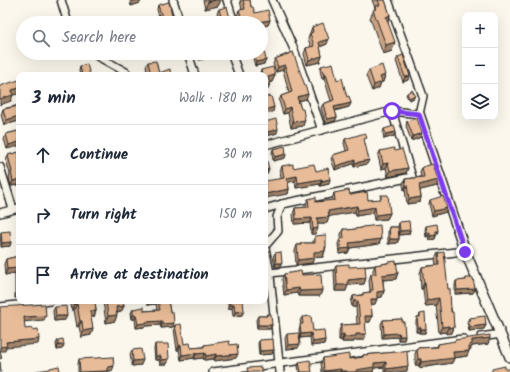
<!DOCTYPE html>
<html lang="en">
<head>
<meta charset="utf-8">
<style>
	:root { --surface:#fff; --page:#f6f6f7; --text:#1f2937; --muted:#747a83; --line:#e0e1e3 }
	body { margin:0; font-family:Kalam,sans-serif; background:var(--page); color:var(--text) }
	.controls { position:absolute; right:12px; top:12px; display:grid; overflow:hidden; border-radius:8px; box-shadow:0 4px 16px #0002 }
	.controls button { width:36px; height:36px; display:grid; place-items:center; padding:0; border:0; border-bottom:1px solid var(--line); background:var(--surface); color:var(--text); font:20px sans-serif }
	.stop { position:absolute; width:12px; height:12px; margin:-9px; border:3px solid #7c3aed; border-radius:50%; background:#fff }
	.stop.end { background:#7c3aed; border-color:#fff; box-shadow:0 1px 4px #0008 }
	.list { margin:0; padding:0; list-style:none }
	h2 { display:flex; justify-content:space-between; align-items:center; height:52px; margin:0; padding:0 16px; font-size:17px }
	h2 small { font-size:13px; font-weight:400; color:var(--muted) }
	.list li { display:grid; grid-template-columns:26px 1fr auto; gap:12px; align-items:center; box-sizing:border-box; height:60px; padding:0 16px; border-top:1px solid var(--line) }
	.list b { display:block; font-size:15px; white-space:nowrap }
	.list em { font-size:13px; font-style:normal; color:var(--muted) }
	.icon { flex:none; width:22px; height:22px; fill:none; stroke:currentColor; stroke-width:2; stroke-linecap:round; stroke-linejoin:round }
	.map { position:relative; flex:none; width:510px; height:372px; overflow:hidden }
	.search { position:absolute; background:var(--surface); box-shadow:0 4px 16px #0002; left:16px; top:16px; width:252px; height:44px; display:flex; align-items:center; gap:10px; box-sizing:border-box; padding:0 14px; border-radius:22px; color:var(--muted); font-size:15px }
	.panel { position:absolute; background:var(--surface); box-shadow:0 4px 16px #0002; left:16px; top:72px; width:252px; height:232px; border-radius:8px }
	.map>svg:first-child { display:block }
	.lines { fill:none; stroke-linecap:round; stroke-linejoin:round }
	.minor-casing { stroke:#2b2b2b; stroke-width:10 }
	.tertiary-casing { stroke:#2b2b2b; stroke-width:12 }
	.minor { stroke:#fbf7ec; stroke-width:7 }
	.tertiary { stroke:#fbf7ec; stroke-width:9 }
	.wall { fill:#c8a283; stroke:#2b2b2b }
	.shaded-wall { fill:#a2846a; stroke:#2b2b2b }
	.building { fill:#e8bc98; stroke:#2b2b2b }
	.route { stroke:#7c3aed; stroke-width:5 }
</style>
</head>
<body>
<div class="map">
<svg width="510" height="372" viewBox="0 0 510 372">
	<rect width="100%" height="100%" fill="#fbf7ec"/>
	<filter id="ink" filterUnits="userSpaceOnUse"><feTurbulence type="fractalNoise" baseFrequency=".025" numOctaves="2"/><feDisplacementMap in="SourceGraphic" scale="8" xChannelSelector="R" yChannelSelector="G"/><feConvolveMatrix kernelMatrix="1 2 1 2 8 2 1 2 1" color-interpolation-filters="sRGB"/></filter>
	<g filter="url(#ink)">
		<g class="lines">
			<defs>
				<g id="minor">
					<path d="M61 0 68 23"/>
					<path d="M173 0 180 23"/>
					<path d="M227 0 234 23"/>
					<path d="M272 0 293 47 322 130"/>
					<path d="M93 53 99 57 126 72 127 75"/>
					<path d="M188 53 195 75"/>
					<path d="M231 53 239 75"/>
					<path d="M265 145 392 111"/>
					<path d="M0 167 13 209"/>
					<path d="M265 209 282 204"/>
					<path d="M0 213 19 208"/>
					<path d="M265 246 278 231 277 217 282 204 412 177 392 111 419 114 423 96 388 0"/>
					<path d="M265 248 270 273"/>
					<path d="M270 276 280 372"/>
					<path d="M265 277 270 276V273L465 251"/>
					<path d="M0 307 50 301"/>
					<path d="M481 337 501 334"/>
					<path d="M213 372 463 339"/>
				</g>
				<path id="tertiary" d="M419 114 465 251 510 357"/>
			</defs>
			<use href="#minor" class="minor-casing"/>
			<use href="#tertiary" class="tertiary-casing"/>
			<use href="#minor" class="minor"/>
			<use href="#tertiary" class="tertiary"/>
		</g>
		<g class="wall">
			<path d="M130 0H141L140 3 131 6Z"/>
			<path d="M203 0H221L218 6 205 9Z"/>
			<path d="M240 0H250L251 7 255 13 270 20 268 25 261 27V23H239L237 16 239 10H242Z"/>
			<path d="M372 0H385L390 15 388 22 392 51 383 54 370 18 375 8Z"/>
			<path d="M158 5 174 23 160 21 157 9Z"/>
			<path d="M219 9 230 18 229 23H199L211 20 212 18 218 16 217 13Z"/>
			<path d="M312 27 327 44 320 47 322 56 320 62 307 65 304 54 306 48 311 47 308 39Z"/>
			<path d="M293 52 306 99 299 101 303 126 291 128 288 113 283 114 279 101 281 96 289 93 283 70 276 72 273 64 275 59Z"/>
			<path d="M198 53H213L212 57 199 60Z"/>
			<path d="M254 53 266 60 264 64 255 66 253 58Z"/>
			<path d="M398 57 408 80 403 82 396 61Z"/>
			<path d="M148 62 159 73 171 75H148L146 66Z"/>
			<path d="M80 66 90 75H80L79 71Z"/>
			<path d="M321 66 337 80 351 103 349 107 335 111 337 117 335 121 325 124 324 120V118L321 108 323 104 331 101 324 78 322 79 320 70Z"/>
			<path d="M261 70 275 75 272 82 269 83 270 84 267 90H265V75H259Z"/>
			<path d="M369 70 385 75 383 82H381L379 88 372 91 366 76Z"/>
			<path d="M407 93 414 98 409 100 406 95Z"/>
			<path d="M19 105V121L4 125 1 115 3 109Z"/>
			<path d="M407 121 421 137 411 141 406 126Z"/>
			<path d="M265 122 277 133 267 136 265 130Z"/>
			<path d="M384 129 396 132 394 136 384 139 383 133Z"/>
			<path d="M18 131 7 149 4 139 6 134Z"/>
			<path d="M345 139 365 143 367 164 354 167 353 164 335 170 331 159 333 155 346 151 344 143Z"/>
			<path d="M273 149 286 154 285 158 273 161 272 153Z"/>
			<path d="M380 151H395L408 168 406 173 388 177 386 168 381 169 378 156Z"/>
			<path d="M19 152V185L11 186 9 178 10 174 6 160 8 155Z"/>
			<path d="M282 166 316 171 329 184 320 186V184L296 188 295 181 288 182 289 189 288 194 281 178 280 171Z"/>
			<path d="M422 167 437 186 420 190 421 197 420 202 407 204 405 190H404L403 184 405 179 421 177 420 172Z"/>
			<path d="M334 193 350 195 368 200H380L381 195 390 213 387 219 374 220 373 213 356 216 355 212 329 216 327 223H317L316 234H311L310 223 294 224 293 214 295 208 306 207V204L308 199 316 202 332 201V199Z"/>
			<path d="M430 200 446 212 432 216 429 204Z"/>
			<path d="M399 222 410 230 409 234 399 235V239L397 243 388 244V232L389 227H398Z"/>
			<path d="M426 226 438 231 435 239 429 240 428 236 426 237 425 230Z"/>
			<path d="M362 227 381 239 379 244 350 248 348 253 339 254 338 244 340 239 341 238V234L343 229 348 230 362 228Z"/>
			<path d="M1 232 11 242 10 246 1 247 0 234Z"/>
			<path d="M315 236 325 251 323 257H314L312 263 296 265 295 251 297 245H301V243H313V241Z"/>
			<path d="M275 253 280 267H275L273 257Z"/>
			<path d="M438 253 448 289 454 327 452 333 446 334V332L439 333 436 305 425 306 423 289H421L420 273 422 267 436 265 435 259Z"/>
			<path d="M19 256V298H15V273L5 275 4 264 6 259Z"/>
			<path d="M388 262 396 279 383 280 384 291 382 297 377 298 375 304 371 305 372 316 370 322H365L366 334 364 340H355L354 342H342V340H339V331L341 325 357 324 356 307H352L351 302 353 296 362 295 363 293 370 292V290L369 280 371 274H373V270L375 265 387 263Z"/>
			<path d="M336 265 349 267 366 278 364 284 348 285 346 291H335L334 271Z"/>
			<path d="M284 274 302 275 322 290 320 296H298L297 293 284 295 282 279Z"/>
			<path d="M466 278 475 289 473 293 455 294V285L456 281 466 280Z"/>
			<path d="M72 301H95L96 311 94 317H91L93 329 91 335 81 337 79 326 77 327 74 310H72L71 305Z"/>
			<path d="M103 301H123L124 306 121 312 117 313 115 321 106 323Z"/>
			<path d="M147 301H168L173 327 161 328 160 325 145 326 144 327 136 328 135 319H132L131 313 133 309 144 311 157 310 156 304 148 305Z"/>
			<path d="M221 301H243L242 315 233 316 232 308 228 309V301L221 302Z"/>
			<path d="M55 307 65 320 54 321 53 311Z"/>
			<path d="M267 314 272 325 270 329H257L256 320 258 316H266Z"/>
			<path d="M420 314 426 329 425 333H419V332H416V321L417 317H419Z"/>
			<path d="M302 317 313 331 325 340 324 344 311 346 310 337 300 338 299 329 301 324 300 321Z"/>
			<path d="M469 318 486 325 484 329 469 331 467 322Z"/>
			<path d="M402 319 404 340H398V337L382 338 381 324 383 320Z"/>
			<path d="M175 325 184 344 191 348 203 347 204 345H230L236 358 214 361V359L204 360 203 358 194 359V358L181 360 179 350H177L174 329Z"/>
			<path d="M287 334 298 348 286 349 285 338Z"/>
			<path d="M58 340 62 349 57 350 56 344Z"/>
			<path d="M259 340 274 350 272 354 259 355 258 344Z"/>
			<path d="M455 340 488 344 472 346 470 350H469L467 356 454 358 452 363 419 368V365H415V354L417 348 437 347 438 344 454 342Z"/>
			<path d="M155 344 169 359 167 364H160L159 360H155L154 349Z"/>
			<path d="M132 350 141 365 132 366 130 354Z"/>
			<path d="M385 353 407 371 400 372H384V367L374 368 373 372H322L321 363 323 358 349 359 362 358 363 355Z"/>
			<path d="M79 359 112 371H108V372H78V364Z"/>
			<path d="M299 362 312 372H299L298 366Z"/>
		</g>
		<g class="shaded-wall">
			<path d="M137 0H141L140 3 131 6 133 1Z"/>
			<path d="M215 0H221L218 6 205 9 208 2Z"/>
			<path d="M390 15 387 24 386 17Z"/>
			<path d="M230 18 229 23H221L222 21Z"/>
			<path d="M249 20 248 23H240L241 22Z"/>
			<path d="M270 20 268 25 261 27V23H259V22Z"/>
			<path d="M329 39 327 44 317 48 319 42Z"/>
			<path d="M395 42 392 51 383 54 386 45Z"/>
			<path d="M207 53H213L212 57 199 60 201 54Z"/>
			<path d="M322 56 320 62 307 65 309 60Z"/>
			<path d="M266 60 264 64 255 66 256 62Z"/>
			<path d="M285 65 283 70 276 72 278 67Z"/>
			<path d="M326 74 324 78 322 79 324 75Z"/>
			<path d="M275 75 272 82 266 83 268 77Z"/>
			<path d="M385 75 383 82H381L379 88 372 91 374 85 380 77Z"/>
			<path d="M410 76 408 80 403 82 405 77Z"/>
			<path d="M270 84 267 90H265V85Z"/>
			<path d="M19 88V94L13 95 11 101 0 105V99L12 90Z"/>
			<path d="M308 94 306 99 295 102 297 97Z"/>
			<path d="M415 95 414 98 409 100V98Z"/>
			<path d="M351 103 349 107 332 111 334 107Z"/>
			<path d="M274 107 273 112 265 113V110Z"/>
			<path d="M290 107 288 113 283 114 285 109Z"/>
			<path d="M19 116V121L4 125 6 120Z"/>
			<path d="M337 117 335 121 325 124 327 119Z"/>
			<path d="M305 120 303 126 291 128 293 122Z"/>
			<path d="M278 129 277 133 267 136 268 132Z"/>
			<path d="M396 132 394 136 384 139 386 134Z"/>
			<path d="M422 133 421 137 411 141 413 136Z"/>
			<path d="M19 142V146L7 149 9 145Z"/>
			<path d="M286 154 285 158 273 161 275 157Z"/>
			<path d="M355 160 353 164 335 170 336 166Z"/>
			<path d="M369 160 367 164 354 167 355 163Z"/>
			<path d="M388 163 386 168 381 169 383 164Z"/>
			<path d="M408 168 406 173 388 177 390 171Z"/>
			<path d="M269 169 267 174H265V170Z"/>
			<path d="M297 176 295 181 285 183 287 178Z"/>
			<path d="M19 179V185L11 186 13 181Z"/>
			<path d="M322 179 320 184 296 188 298 183Z"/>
			<path d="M330 179 329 184 320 186 322 181Z"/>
			<path d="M438 180 437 186 417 191 419 185Z"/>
			<path d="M406 185H407L405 190H404Z"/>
			<path d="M289 189 288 194 265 198V194Z"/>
			<path d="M421 197 420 202 407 204 409 199Z"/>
			<path d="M357 206 355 212 326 217 328 211Z"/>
			<path d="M375 207 373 213 356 216 358 210Z"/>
			<path d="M447 208 446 212 432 216 434 211Z"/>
			<path d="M390 213 387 219 374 220 376 215Z"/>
			<path d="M329 217 327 223H315L317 218Z"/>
			<path d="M312 218 310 223 294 224 296 219Z"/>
			<path d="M318 228 316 234H311L313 229Z"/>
			<path d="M410 230 409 234 399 235 400 231Z"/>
			<path d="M430 232 428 236 426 237 427 233Z"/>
			<path d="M436 235 435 239 429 240 430 236Z"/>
			<path d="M381 239 379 244 350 248 348 253 339 254 341 249 349 243Z"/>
			<path d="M390 239H399L397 243 388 244Z"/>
			<path d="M11 242 10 246 1 247 2 243Z"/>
			<path d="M325 247H326L323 257 312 258 314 252Z"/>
			<path d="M314 258 312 263 296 265 298 260Z"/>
			<path d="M276 263H282L280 267H275Z"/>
			<path d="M17 268 15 273 5 275 7 269Z"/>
			<path d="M398 273 396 279 380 280 382 275Z"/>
			<path d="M366 278 364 284 348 285 346 291H335L337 285 348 280Z"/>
			<path d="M424 283H425L423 289H421Z"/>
			<path d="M265 287H267L266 290 265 291Z"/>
			<path d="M299 288 297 293 284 295 286 290Z"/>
			<path d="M475 289 473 293 455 294 457 290Z"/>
			<path d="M322 290 320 296H298L300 291Z"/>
			<path d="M384 291 382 297 375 298 377 292Z"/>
			<path d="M17 292H19V298H15Z"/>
			<path d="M439 298 436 305 425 306 427 300Z"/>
			<path d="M371 299H377L375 304 369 305Z"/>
			<path d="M149 301H157L156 304 148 305Z"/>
			<path d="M198 301H220L197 304Z"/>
			<path d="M354 301H358L356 307H352Z"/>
			<path d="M74 304H77L74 310H72Z"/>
			<path d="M234 304 232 308 228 309 230 305Z"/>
			<path d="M124 306 121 312 114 313 116 307Z"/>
			<path d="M90 311H96L94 317H88Z"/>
			<path d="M244 311 242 315 233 316 235 312Z"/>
			<path d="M117 315 115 321 106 323 108 316Z"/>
			<path d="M133 315H136L135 319H132Z"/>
			<path d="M46 316 44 320 22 322 24 317Z"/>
			<path d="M56 316H67L65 320 54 321Z"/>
			<path d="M365 316H372L370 322H363Z"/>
			<path d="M80 321H82L79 326 77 327Z"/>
			<path d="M162 321 160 325 145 326 144 327 136 328 138 324 146 322Z"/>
			<path d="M174 323 173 327 161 328 162 324Z"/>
			<path d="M258 325H272L270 329H257Z"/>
			<path d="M486 325 484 329 469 331 470 327Z"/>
			<path d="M449 326 446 332 439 333 442 327Z"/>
			<path d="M418 327H421L419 332H416Z"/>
			<path d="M454 327 452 333 446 334 449 328Z"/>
			<path d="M93 329 91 335 81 337 83 331Z"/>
			<path d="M421 329H426L425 333H419Z"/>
			<path d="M311 333 310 337 300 338 301 334Z"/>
			<path d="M399 333 398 337 382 338 384 334Z"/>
			<path d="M344 334 342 340H339L341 335Z"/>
			<path d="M356 334H366L364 340H355L354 342H342L344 337Z"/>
			<path d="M400 336H405L404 340H398Z"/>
			<path d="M490 338 488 344 472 346 470 350 467 351 469 345 472 340Z"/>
			<path d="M39 339 38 344 6 347 5 351H0V347L6 342Z"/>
			<path d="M325 340 324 344 311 346 313 342Z"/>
			<path d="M300 344 298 348 286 349 288 345Z"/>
			<path d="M58 345H64L62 349 57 350Z"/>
			<path d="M181 345 179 350H177L179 346Z"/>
			<path d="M274 350 272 354 259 355 260 351Z"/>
			<path d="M469 351 467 356 454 358 452 363 419 368 421 362 453 352Z"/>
			<path d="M196 353 194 358 181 360 182 355Z"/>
			<path d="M205 353 203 358 194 359 196 354Z"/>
			<path d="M216 354 214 359 204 360 206 356Z"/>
			<path d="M238 354 236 358 214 361 216 356Z"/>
			<path d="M156 356H161L159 360H155Z"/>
			<path d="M169 359 167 364H160L161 360Z"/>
			<path d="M418 359H421L419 365H415Z"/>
			<path d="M143 360 141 365 132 366 133 361Z"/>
			<path d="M386 362 384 367 374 368 373 372H355L356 370 374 363Z"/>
			<path d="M114 366 112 371H108V372H87L108 367Z"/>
			<path d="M408 366 407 371 400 372H385L386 369Z"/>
			<path d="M341 369 340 372H324V371Z"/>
			<path d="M341 371H347L346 372H341Z"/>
		</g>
		<g class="building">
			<path d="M208 0H215L208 2Z"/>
			<path d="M243 0H250L251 7H253L255 13 268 10 270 20 259 22V23H249V20L241 22 240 20 241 16 239 10 245 9Z"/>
			<path d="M378 0H385L390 15 386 17 395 42 386 45 373 10 376 9 375 6 380 5Z"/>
			<path d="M169 2 174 23H160L159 21 163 20 158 5Z"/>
			<path d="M227 7 230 18 222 21 219 9Z"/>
			<path d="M218 16 220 23H199L213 19 212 18Z"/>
			<path d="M323 23 329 39 319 42 322 56 309 60 306 48 314 46 310 33 313 32 312 27Z"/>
			<path d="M264 51 266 60 256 62 254 53H261V52Z"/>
			<path d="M293 52 308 94 297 97 301 109H303L305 120 293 122 290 107 285 109 281 96 292 92 285 65 278 67 275 59Z"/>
			<path d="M403 55 410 76 405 77 398 57Z"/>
			<path d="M156 61 159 73 170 69 171 75H151L148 62Z"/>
			<path d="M333 63 337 80 342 78 347 97 349 96 351 103 334 107 337 117 327 119 325 115H326L323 104 334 100 326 74 324 75 321 66Z"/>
			<path d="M87 64 90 75H82L80 66Z"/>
			<path d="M382 65 385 75 380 77 382 82 374 85 369 70Z"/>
			<path d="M273 67 275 75 268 77 270 84 265 85V75H262L261 70Z"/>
			<path d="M19 80V88L12 90 13 95 0 99V86Z"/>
			<path d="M412 90 415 95 409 98 407 93Z"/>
			<path d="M271 96 274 107 265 110V97Z"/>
			<path d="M19 106V116L6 120 3 109Z"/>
			<path d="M417 118 422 133 413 136 407 121Z"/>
			<path d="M276 119 278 129 268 132 265 122Z"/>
			<path d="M394 126 396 132 386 134 384 129Z"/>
			<path d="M18 131 19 142 9 145 6 134Z"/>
			<path d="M365 133 367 138 364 139 369 160 355 163V160L336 166 333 155 349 150 345 139Z"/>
			<path d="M285 146 286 154 275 157 273 149Z"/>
			<path d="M394 148 395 151 402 149 408 168 390 171 388 163 383 164 380 151Z"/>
			<path d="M19 152V179L13 181 11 172H12L8 155Z"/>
			<path d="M267 161 269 169 265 170V162Z"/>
			<path d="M293 164V168L314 164 316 171 328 168 330 179 322 181V179L298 183 297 176 287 178 289 189 265 194V181L284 178 282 166Z"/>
			<path d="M433 164 438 180 419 185 421 197 409 199 407 185H406L405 179 424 177 422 167Z"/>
			<path d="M349 190 350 195 367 192 368 200 381 199V195H388L390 213 376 215 375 207 358 210 357 206 328 211 329 217 317 218 318 228 313 229 312 218 296 219 295 208 309 207 308 199 316 197V202L335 200 334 193Z"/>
			<path d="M443 196 447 208 434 211 430 200Z"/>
			<path d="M409 221 410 230 400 231 399 222Z"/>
			<path d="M437 224 438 231H436V235L430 236V232L427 233 426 226Z"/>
			<path d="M380 225 381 239 349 243 350 248 341 249 340 239 344 238 343 229H348V230L362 228V227Z"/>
			<path d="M389 227H398L399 239H390Z"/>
			<path d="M10 231 11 242 2 243 1 232Z"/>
			<path d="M326 235V247H325V251L314 252V258L298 260 297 245H301V243H315V236Z"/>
			<path d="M281 252 282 263H276L275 253Z"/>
			<path d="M444 252 448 289H450L451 312H453L454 327 449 328V326L442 327 439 298 427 300 425 283H424L422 267 439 265 438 253Z"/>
			<path d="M19 256V292H17V268L7 269 6 259Z"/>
			<path d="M396 261 398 273 382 275 384 291 377 292V299H371L372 316H365L366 334H356V336L344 337V334L341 335V325L360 324 358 301H354L353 296 363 295V293L371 292 370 290H373L371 274H376L375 265 388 263V262Z"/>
			<path d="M349 264V267L365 266 366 278 348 280V285H337L336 265Z"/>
			<path d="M301 271 302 275 321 274 322 290 300 291 299 288 286 290 284 274Z"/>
			<path d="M466 278H473L475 289 457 290 456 281 466 280Z"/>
			<path d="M267 280V287H265V281Z"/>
			<path d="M74 301H95L96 311H90L93 329 83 331 82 321H80L77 304H74Z"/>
			<path d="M106 301H123L124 306 116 307 117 315 108 316Z"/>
			<path d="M158 301H168L170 312H173L174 323 162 324V321L146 322V323L138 324 136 315H133V309L144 307V311L160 310Z"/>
			<path d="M229 301H243L244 311 235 312 234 304 230 305Z"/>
			<path d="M45 304 46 316 24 317 25 329 32 328V330L38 329 39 339 6 342 7 346 0 347V307Z"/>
			<path d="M66 306 67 316H56L55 307Z"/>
			<path d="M425 313 426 329H421V327H418L417 317H420V314Z"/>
			<path d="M267 314H271L272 325H258V316H267Z"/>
			<path d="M311 316 313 331 324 330 325 340 313 342 311 333 301 334 300 324H303L302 317Z"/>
			<path d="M485 316 486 325 470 327 469 318Z"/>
			<path d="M402 319V322H404L405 336H400L399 333 384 334 383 320Z"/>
			<path d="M181 324 184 344 190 343 191 348 204 347V345L229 341 230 345 237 344 238 354 216 356V354L206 356 205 353 196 354V353L182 355 181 345 179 346 175 325Z"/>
			<path d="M299 333 300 344 288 345 287 334Z"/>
			<path d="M490 335V338L472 340V344L469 345V351L453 352 454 358 421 362V359H418L417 348 438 347V344L455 341V340Z"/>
			<path d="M63 339 64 345H58V340Z"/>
			<path d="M273 339 274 350 260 351 259 340Z"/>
			<path d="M155 344H168L169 359 161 360V356H156Z"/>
			<path d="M141 349 143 360 133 361 132 350Z"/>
			<path d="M0 351 2 358 0 359Z"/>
			<path d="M407 351 408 366 386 369V362L374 363V367L356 370V372H347V371H341V369L324 371 323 358 349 354V359L363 357V355Z"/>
			<path d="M113 357 114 366 108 367V371L80 372 79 359Z"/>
			<path d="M310 360 312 372H301L299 362Z"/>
			<path d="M0 362 1 372H0Z"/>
			<path d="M59 366 60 372H36V371L50 369V368Z"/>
			<path d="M505 366V369H510V372H492V369Z"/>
			<path d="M261 367V372H248L247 368Z"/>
		</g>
	</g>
	<g class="lines" filter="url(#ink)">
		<path class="route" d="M392 111 419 114 465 252"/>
	</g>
</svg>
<div class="controls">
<button>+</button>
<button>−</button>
<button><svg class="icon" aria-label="layers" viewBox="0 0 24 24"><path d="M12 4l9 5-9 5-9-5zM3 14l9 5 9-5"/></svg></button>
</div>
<div class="stop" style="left:392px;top:111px"></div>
<div class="stop end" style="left:465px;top:252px"></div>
<div class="search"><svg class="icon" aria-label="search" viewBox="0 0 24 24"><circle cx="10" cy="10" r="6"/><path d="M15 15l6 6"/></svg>Search here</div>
<section class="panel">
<h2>3 min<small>Walk · 180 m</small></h2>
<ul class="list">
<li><svg class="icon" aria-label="ahead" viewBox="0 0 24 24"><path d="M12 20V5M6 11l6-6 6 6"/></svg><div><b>Continue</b></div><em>30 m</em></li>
<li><svg class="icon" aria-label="right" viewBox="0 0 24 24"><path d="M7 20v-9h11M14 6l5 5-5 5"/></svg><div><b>Turn right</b></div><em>150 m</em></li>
<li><svg class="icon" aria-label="arrive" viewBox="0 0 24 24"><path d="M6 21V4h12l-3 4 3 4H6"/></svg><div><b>Arrive at destination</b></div></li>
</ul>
</section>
</div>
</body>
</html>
